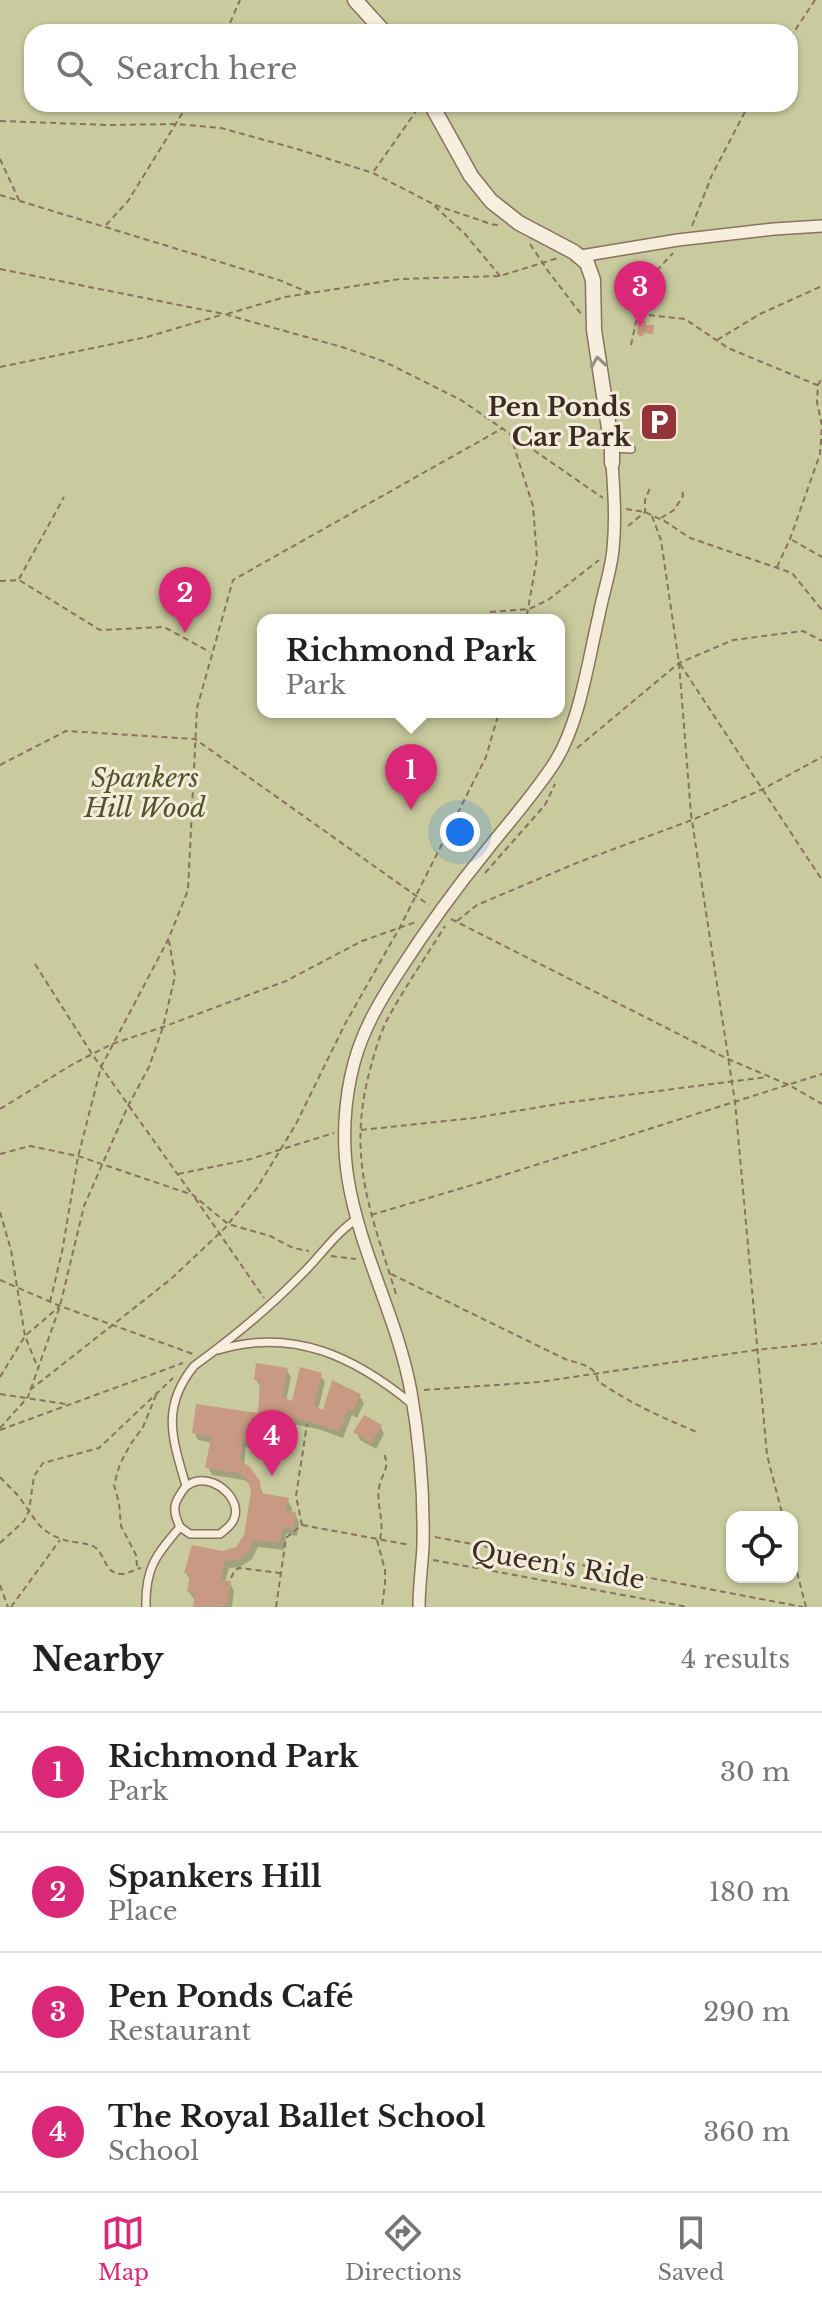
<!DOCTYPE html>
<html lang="en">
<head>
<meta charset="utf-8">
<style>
	:root { --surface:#fff; --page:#f2f2f2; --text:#222; --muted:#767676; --line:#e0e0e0; --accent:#db2777 }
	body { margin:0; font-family:"Libre Baskerville",serif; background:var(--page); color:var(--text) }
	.controls { position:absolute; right:24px; bottom:24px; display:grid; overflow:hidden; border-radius:16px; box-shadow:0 2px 6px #0004 }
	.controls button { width:72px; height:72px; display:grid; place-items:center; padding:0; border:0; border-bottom:2px solid var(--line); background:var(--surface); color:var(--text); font:40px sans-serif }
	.you { position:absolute; left:460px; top:832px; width:28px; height:28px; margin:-20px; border:6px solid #fff; border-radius:50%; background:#1a73e8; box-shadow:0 0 0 12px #1a73e833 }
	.badge { display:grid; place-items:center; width:52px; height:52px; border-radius:50%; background:var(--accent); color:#fff; font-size:26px; font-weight:700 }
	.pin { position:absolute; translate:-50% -66px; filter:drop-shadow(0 2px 4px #0008) }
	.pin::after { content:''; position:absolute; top:42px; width:28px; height:24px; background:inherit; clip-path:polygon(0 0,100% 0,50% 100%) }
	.popup { position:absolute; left:257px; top:614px; width:308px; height:104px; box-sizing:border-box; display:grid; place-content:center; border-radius:16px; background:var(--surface); filter:drop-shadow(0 2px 6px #0005); font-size:26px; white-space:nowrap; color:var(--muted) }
	.popup b { font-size:30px; color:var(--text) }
	.popup::after { content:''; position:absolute; left:50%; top:100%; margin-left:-16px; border:16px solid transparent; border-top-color:var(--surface) }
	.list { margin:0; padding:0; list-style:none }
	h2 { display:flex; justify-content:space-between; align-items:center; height:104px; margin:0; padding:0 32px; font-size:34px }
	h2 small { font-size:26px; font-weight:400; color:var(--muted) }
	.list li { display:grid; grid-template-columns:52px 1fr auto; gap:24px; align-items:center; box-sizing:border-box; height:120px; padding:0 32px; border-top:2px solid var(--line) }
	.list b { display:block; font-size:30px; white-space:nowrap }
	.list p { margin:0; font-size:26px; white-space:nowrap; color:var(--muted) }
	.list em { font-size:26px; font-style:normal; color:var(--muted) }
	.icon { flex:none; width:44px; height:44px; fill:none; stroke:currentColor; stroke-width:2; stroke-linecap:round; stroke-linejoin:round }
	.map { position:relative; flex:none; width:822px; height:1607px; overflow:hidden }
	.search { position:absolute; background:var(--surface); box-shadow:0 2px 6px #0004; left:24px; right:24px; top:24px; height:88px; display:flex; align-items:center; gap:20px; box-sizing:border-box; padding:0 28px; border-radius:24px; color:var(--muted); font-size:30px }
	.sheet { height:584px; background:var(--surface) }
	nav { display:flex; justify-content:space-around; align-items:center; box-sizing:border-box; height:112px; border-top:2px solid var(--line); background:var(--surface); font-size:22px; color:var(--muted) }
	nav a { display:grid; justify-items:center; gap:4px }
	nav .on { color:var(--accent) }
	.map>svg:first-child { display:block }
	.green { fill:#c9cb9e; fill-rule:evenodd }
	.shadow { fill:#0003 }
	.building { fill:#c99a83 }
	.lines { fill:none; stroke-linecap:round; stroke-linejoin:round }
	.service-casing { stroke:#89725f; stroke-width:10 }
	.pedestrian-casing { stroke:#89725f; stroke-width:14 }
	.minor-casing { stroke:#89725f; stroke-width:17 }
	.path { stroke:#89725f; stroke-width:2; stroke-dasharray:6 4; stroke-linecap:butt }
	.service { stroke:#f8eede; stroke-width:7 }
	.pedestrian { stroke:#f8eede; stroke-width:11 }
	.minor { stroke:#f8eede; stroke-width:14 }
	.oneway { stroke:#998d80 }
	.labels { text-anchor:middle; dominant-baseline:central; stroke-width:6; stroke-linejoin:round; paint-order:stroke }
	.poi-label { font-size:26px; font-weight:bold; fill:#3a2c22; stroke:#f4ebda; text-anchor:end }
	.park-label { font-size:26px; font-style:italic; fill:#4e552a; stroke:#f4ebda }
	.street-label { font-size:26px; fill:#3a2c22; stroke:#f4ebda }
</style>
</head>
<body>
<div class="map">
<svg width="822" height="1607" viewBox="0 0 822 1607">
	<rect width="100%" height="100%" fill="#ede0ca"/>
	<path class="green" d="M0 0H822V1607H0ZM32 32H790V104H32ZM263 620H559V712H263ZM732 1517H792V1577H732Z"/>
	<g class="shadow">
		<path d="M286 1370 291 1377 286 1401 293 1403 320 1375 325 1382 318 1410 324 1412 359 1395 364 1403 357 1418 352 1415 343 1438 318 1429 291 1424 284 1452 246 1447 244 1465 258 1482 264 1496 287 1500 292 1508 291 1514H295L299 1522 297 1536 286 1534 284 1550 258 1547 252 1559 240 1567 229 1568 225 1582 230 1583 234 1591 232 1607H195L196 1600 194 1599 189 1592 191 1582 186 1573 223 1553 237 1549 246 1536 253 1491 251 1485 244 1480 212 1475 208 1467 212 1443 198 1440 194 1432 260 1416 261 1387 256 1380Z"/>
		<path d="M380 1426 384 1434 376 1449 360 1440 356 1432Z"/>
	</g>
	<g class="building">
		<path d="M640 321H646V325H654L653 334 645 333 641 337 637 334 638 323Z"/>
		<path d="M256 1363 288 1368 282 1397 292 1401 300 1367 322 1373 314 1405 323 1410 332 1380 361 1394 353 1411 348 1409 339 1432 312 1422 287 1418 280 1446 243 1440 240 1460 250 1467 260 1481 261 1493 289 1498 286 1511 296 1512 293 1529 283 1527 280 1543 254 1540 249 1551 236 1560 225 1561 221 1580 231 1581 227 1606 193 1607 195 1593 187 1592 190 1575 184 1573 192 1545 223 1551 236 1547 244 1535 251 1491 247 1479 239 1473 205 1468 211 1437 192 1433 196 1404 258 1413 260 1381 254 1380Z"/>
		<path d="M364 1415 382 1425 371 1443 353 1432Z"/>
	</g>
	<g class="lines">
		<defs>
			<g id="service">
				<path d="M613 448 631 449"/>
				<path d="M218 1350C293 1327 355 1357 412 1404"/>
				<path d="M180 1527 190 1534H220C225 1530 232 1525 234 1519 242 1500 217 1478 199 1481 194 1481 190 1484 186 1486"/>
				<path d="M146 1607C145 1568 156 1555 180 1527 171 1508 174 1502 186 1486 173 1440 160 1408 194 1366 231 1339 268 1309 300 1276 320 1257 335 1233 358 1218"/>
			</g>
			<g id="pedestrian">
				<path d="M581 256 678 240 774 229 822 226"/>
				<path d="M419 1607C419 1586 422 1566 423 1546 424 1494 420 1443 411 1392 398 1319 360 1253 348 1179 342 1142 344 1100 354 1063 363 1029 381 999 400 970 427 928 456 888 487 850 510 821 535 793 555 762 580 722 588 661 599 615 603 593 611 571 613 549 616 520 614 492 612 463"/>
			</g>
			<g id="minor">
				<path d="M355 0 384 32"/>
				<path d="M431 104 471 176 491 201 519 223 574 252 587 263 593 280 594 330 612 448V463"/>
			</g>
		</defs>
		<use href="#service" class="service-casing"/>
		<use href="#pedestrian" class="pedestrian-casing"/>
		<use href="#minor" class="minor-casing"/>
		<g class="path">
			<path d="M226 32 240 0"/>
			<path d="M790 38 815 0"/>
			<path d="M0 121 108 125 176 124 221 128 297 149 373 173 431 203 465 234 500 276"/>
			<path d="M0 159 19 200"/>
			<path d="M374 171 419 107"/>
			<path d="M0 195 279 280 310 293"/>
			<path d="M435 205 491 224 501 226"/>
			<path d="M106 225 128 201 188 104"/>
			<path d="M692 226 712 175 749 104"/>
			<path d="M530 244 548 271 581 314"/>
			<path d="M0 269 224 314 342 347 383 361 461 400 603 498"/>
			<path d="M227 314 285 297 400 279 500 276 558 258"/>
			<path d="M639 314 685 319 728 348 822 387"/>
			<path d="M717 340 760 314 822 286"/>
			<path d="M631 345 643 290 649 279 673 253"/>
			<path d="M0 367 147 337 221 315"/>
			<path d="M510 434 533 506 537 558 526 620"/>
			<path d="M626 509 645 512 666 522 690 538 792 573 822 610"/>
			<path d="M652 516 661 540 679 663 691 814 735 1102 767 1455 783 1517"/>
			<path d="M661 518 674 510 683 496 682 489"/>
			<path d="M628 526 645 512V500L650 488"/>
			<path d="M792 540 822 557"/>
			<path d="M777 567 790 539 820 454 822 426 817 402 818 385 822 378"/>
			<path d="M19 579 64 497"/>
			<path d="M0 581 19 580 100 630 164 627 210 652"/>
			<path d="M490 612 529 609 548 600 599 560"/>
			<path d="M680 664 822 880"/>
			<path d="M577 748 679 663 733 640 803 631 822 641"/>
			<path d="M0 765 66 731 195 739 429 905"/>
			<path d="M485 873 545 805 555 784"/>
			<path d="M451 919 728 1059 789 1085 822 1104"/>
			<path d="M457 921 477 905 579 862 692 820 763 789 822 757"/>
			<path d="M35 964 92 1054 191 1193"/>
			<path d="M0 1109 73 1064 112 1044 163 1027 286 981 362 941 416 922"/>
			<path d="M361 1130 474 1118 564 1103 767 1077"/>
			<path d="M0 1154 30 1146 78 1156 193 1195 228 1224 270 1236 293 1248 309 1251"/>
			<path d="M178 1174 247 1160 334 1133"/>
			<path d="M195 1198 264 1298"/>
			<path d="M0 1212 11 1250 25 1336 38 1368"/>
			<path d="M371 1215 479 1183 822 1074"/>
			<path d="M331 1256 356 1259"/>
			<path d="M391 1274 565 1359C579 1364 596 1365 598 1381 629 1403 663 1418 699 1433"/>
			<path d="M0 1280 60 1306 193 1354"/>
			<path d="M396 1294C370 1210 346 1156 371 1066 375 1051 380 1034 387 1020 404 988 426 957 445 926"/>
			<path d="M50 1302 62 1252 78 1157 101 1067 168 940 188 890 197 708 233 580 503 428"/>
			<path d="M0 1377 25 1336 59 1307"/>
			<path d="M30 1390 171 1279 225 1228 257 1188 296 1124 345 1024 400 927 486 757 499 712"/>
			<path d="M424 1390 539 1382 756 1350 822 1343"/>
			<path d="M0 1394 66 1404"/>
			<path d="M0 1428 28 1397 60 1306 84 1206 128 1106 149 1067 163 1027 175 976 169 941"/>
			<path d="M0 1430 183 1363"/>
			<path d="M0 1477C7 1485 16 1492 22 1501 34 1517 39 1532 62 1539 71 1543 83 1542 93 1546 107 1554 103 1575 123 1574 130 1573 135 1569 141 1568"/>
			<path d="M302 1525 410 1545"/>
			<path d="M435 1537 803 1607"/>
			<path d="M380 1539C385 1521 376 1505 379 1488 382 1471 391 1470 383 1451"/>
			<path d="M377 1540 385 1570V1583L382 1607"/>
			<path d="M0 1543 24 1521 29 1511 34 1476 43 1463 99 1448 173 1378"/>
			<path d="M792 1553 806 1607"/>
			<path d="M433 1560 688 1607"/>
			<path d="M137 1566 136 1555 121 1526 119 1503 114 1485 120 1464 130 1445 143 1427 156 1395"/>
			<path d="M231 1578 235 1570 239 1568 280 1573"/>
			<path d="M0 1585 8 1607"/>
			<path d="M11 1607 60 1540"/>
			<path d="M276 1607 286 1538 302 1525 296 1496 307 1424"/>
		</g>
		<use href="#service" class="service"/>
		<use href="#pedestrian" class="pedestrian"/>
		<use href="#minor" class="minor"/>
	</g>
	<defs><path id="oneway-chevron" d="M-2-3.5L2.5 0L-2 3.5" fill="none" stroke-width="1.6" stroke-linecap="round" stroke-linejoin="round" transform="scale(2)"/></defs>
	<use class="oneway" href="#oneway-chevron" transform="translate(598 362) rotate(-99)"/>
	<defs>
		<symbol id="parking-square" viewBox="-11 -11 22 22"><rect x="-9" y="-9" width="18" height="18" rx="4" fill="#95333b" stroke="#f4ebda"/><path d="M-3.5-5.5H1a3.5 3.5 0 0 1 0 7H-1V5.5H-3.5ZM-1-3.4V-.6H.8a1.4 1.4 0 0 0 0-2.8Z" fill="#fff"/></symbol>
	</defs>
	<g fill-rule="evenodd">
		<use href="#parking-square" x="637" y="400" width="44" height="44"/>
	</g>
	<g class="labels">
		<g class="poi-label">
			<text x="631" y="407">Pen Ponds<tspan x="631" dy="30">Car Park</tspan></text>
		</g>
		<g class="park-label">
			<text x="145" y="778">Spankers<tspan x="145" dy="30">Hill Wood</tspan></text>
		</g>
		<g class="street-label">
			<text transform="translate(558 1565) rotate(10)">Queen's Ride</text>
		</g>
	</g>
</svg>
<div class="controls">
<button><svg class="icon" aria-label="locate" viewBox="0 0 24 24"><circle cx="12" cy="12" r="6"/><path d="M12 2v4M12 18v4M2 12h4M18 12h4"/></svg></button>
</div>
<div class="you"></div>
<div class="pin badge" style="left:411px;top:810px">1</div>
<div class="popup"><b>Richmond Park</b>Park</div>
<div class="pin badge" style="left:185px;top:633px">2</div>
<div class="pin badge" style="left:640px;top:327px">3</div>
<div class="pin badge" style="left:272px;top:1476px">4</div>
<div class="search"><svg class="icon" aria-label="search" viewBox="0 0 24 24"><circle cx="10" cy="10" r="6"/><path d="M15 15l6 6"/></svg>Search here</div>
</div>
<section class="sheet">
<h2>Nearby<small>4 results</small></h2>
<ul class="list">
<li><span class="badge">1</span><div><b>Richmond Park</b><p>Park</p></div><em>30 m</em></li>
<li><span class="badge">2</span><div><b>Spankers Hill</b><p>Place</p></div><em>180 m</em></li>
<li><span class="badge">3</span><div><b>Pen Ponds Café</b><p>Restaurant</p></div><em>290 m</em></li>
<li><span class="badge">4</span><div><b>The Royal Ballet School</b><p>School</p></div><em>360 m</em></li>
</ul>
</section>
<nav>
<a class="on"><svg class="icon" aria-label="map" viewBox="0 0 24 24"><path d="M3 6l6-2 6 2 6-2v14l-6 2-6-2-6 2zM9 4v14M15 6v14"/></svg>Map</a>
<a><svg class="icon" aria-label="directions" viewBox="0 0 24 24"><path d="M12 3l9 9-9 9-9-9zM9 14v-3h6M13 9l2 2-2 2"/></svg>Directions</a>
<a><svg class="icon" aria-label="saved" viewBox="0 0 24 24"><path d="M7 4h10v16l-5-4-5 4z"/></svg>Saved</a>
</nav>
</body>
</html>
